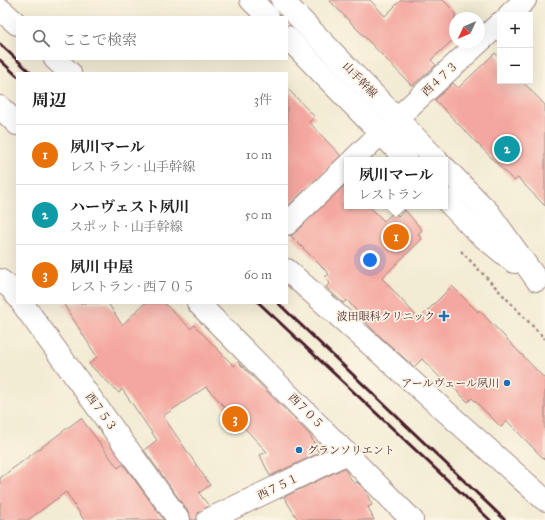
<!DOCTYPE html>
<html lang="ja">
<head>
<meta charset="utf-8">
<style>
	:root { --surface:#fff; --page:#f6f6f6; --text:#222; --muted:#767676; --line:#e0e0e0; --accent:#7c3aed }
	body { margin:0; font-family:"IM FELL Great Primer","Noto Serif JP",serif; background:var(--page); color:var(--text) }
	.controls { position:absolute; right:12px; top:12px; display:grid; overflow:hidden; border-radius:0px; box-shadow:0 4px 16px #0002 }
	.controls button { width:36px; height:36px; display:grid; place-items:center; padding:0; border:0; border-bottom:1px solid var(--line); background:var(--surface); color:var(--text); font:20px sans-serif }
	.compass { position:absolute; left:449px; top:12px; width:36px; height:36px; border-radius:50%; background:var(--surface); box-shadow:0 4px 16px #0002; rotate:226deg }
	.you { position:absolute; left:370px; top:260px; width:14px; height:14px; margin:-10px; border:3px solid #fff; border-radius:50%; background:#1a73e8; box-shadow:0 0 0 6px #1a73e833 }
	.badge { display:grid; place-items:center; width:26px; height:26px; border-radius:50%; background:var(--accent); color:#fff; font-size:13px; font-weight:700 }
	.pin { position:absolute; translate:-50% -50%; border:2px solid #fff; box-shadow:0 1px 4px #0006 }
	.popup { position:absolute; left:344px; top:157px; width:104px; height:52px; box-sizing:border-box; display:grid; place-content:center; border-radius:0px; background:var(--surface); filter:drop-shadow(0 1px 3px #0005); font-size:13px; white-space:nowrap; color:var(--muted) }
	.popup b { font-size:15px; color:var(--text) }
	.popup::after { content:''; position:absolute; left:50%; top:100%; margin-left:-8px; border:8px solid transparent; border-top-color:var(--surface) }
	.list { margin:0; padding:0; list-style:none }
	h2 { display:flex; justify-content:space-between; align-items:center; height:52px; margin:0; padding:0 16px; font-size:17px }
	h2 small { font-size:13px; font-weight:400; color:var(--muted) }
	.list li { display:grid; grid-template-columns:26px 1fr auto; gap:12px; align-items:center; box-sizing:border-box; height:60px; padding:0 16px; border-top:1px solid var(--line) }
	.list b { display:block; font-size:15px; white-space:nowrap }
	.list p { margin:0; font-size:13px; white-space:nowrap; color:var(--muted) }
	.list em { font-size:13px; font-style:normal; color:var(--muted) }
	.icon { flex:none; width:22px; height:22px; fill:none; stroke:currentColor; stroke-width:2; stroke-linecap:round; stroke-linejoin:round }
	.map { position:relative; flex:none; width:545px; height:520px; overflow:hidden }
	.search { position:absolute; background:var(--surface); box-shadow:0 4px 16px #0002; left:16px; top:16px; width:272px; height:44px; display:flex; align-items:center; gap:10px; box-sizing:border-box; padding:0 14px; border-radius:0px; color:var(--muted); font-size:15px }
	.panel { position:absolute; background:var(--surface); box-shadow:0 4px 16px #0002; left:16px; top:72px; width:272px; height:232px; border-radius:0px }
	.map>svg:first-child { display:block }
	.building { fill:#f4a7a0 }
	.lines { fill:none; stroke-linecap:round; stroke-linejoin:round }
	.minor-casing { stroke:#9e8680; stroke-width:24 }
	.path { stroke:#9e8680; stroke-width:2.5; stroke-dasharray:3 3; stroke-linecap:butt }
	.minor { stroke:#fff; stroke-width:22 }
	.rail { stroke:#4a1f2b; stroke-width:3 }
	.poi-dot { fill:#1f6fb2; stroke:#fcf5e5; stroke-width:1.5 }
	.labels { text-anchor:middle; dominant-baseline:central; stroke-width:3.5; stroke-linejoin:round; paint-order:stroke }
	.street-label { font-size:11px; fill:#4a1f2b; stroke:#fcf5e5 }
	.poi-label { font-size:11px; fill:#4a1f2b; stroke:#fcf5e5; text-anchor:end }
</style>
</head>
<body>
<div class="map">
<svg width="545" height="520" viewBox="0 0 545 520">
	<rect width="100%" height="100%" fill="#fcf5e5"/>
	<filter id="ink" filterUnits="userSpaceOnUse"><feTurbulence type="fractalNoise" baseFrequency=".025" numOctaves="2"/><feDisplacementMap in="SourceGraphic" scale="8" xChannelSelector="R" yChannelSelector="G"/><feConvolveMatrix kernelMatrix="1 2 1 2 8 2 1 2 1" color-interpolation-filters="sRGB"/></filter>
	<filter id="wash" filterUnits="userSpaceOnUse"><feTurbulence type="fractalNoise" baseFrequency=".012" numOctaves="4" result="noise"/><feDisplacementMap in="SourceGraphic" scale="16" xChannelSelector="R" yChannelSelector="G"/><feGaussianBlur stdDeviation="0.9" result="paint"/><feColorMatrix in="noise" values="0 0 0 0 0 0 0 0 0 0 0 0 0 0 0 0 0 1.4 0 .05"/><feComposite in="paint" operator="in"/></filter>
	<g filter="url(#wash)">
		<rect width="100%" height="100%" fill="#f3ecd4"/>
		<g id="blocks">
			<g class="building">
				<path d="M329 0H370L385 16 401 0H443L455 12V38L431 60 436 65 412 86Z"/>
				<path d="M495 53 500 59V81H522L545 105V206L518 178 514 181 435 100 453 83 458 88Z"/>
				<path d="M287 88 315 117 309 122 341 156 287 207Z"/>
				<path d="M347 183V206H369L384 221 394 212 398 216 405 210 422 230 418 234 422 239 382 278 419 319 452 286 478 312 479 310 545 379V460L507 421 501 427 472 398 468 402 451 385 449 387 422 359 414 367 372 329 347 300 343 303 326 287 330 283 325 277 329 274 291 236Z"/>
				<path d="M63 303H108L122 325 145 303H164L191 329 194 325 234 366 238 362 310 435 319 453 270 476 260 455 267 452 206 387 163 416 210 485 199 493 209 506 198 513 196 520H191L189 513 144 450 157 440 122 389 119 393 89 364 97 357Z"/>
				<path d="M81 418 118 468 123 464 164 520H84L66 492 28 520H0V478Z"/>
				<path d="M344 468 354 484 357 482 365 490 372 505 368 507 374 520H298L284 497Z"/>
			</g>
		</g>
	</g>
	<g filter="url(#ink)">
		<use href="#blocks" fill-opacity="0" stroke="#9e8680" stroke-width="1"/>
		<g class="lines">
			<defs>
				<g id="minor">
					<path d="M251 0 268 17"/>
					<path d="M282 0 437 160"/>
					<path d="M0 9 17 24"/>
					<path d="M509 15 525 0"/>
					<path d="M287 37 407 160"/>
					<path d="M55 59 70 73"/>
					<path d="M0 107 17 124"/>
					<path d="M397 118 500 23"/>
					<path d="M353 160 381 133"/>
					<path d="M445 168 489 213 537 280"/>
					<path d="M445 199 476 231 514 262"/>
					<path d="M287 224 347 166"/>
					<path d="M287 270 545 500"/>
					<path d="M0 280 12 289 17 296"/>
					<path d="M22 303 179 520"/>
					<path d="M198 303 412 520"/>
					<path d="M208 520 347 453"/>
				</g>
			</defs>
			<use href="#minor" class="minor-casing"/>
			<path class="path" d="M461 251 545 339"/>
			<use href="#minor" class="minor"/>
			<g class="rail">
				<path d="M0 44 31 73"/>
				<path d="M0 60 17 76"/>
				<path d="M259 303 490 520"/>
				<path d="M278 303 505 520"/>
			</g>
		</g>
	</g>
	<g class="poi-dot">
		<path d="M442 310h4v4h4v4h-4v4h-4v-4h-4v-4h4z"/>
		<circle cx="507" cy="383" r="4"/>
		<circle cx="299" cy="450" r="4"/>
	</g>
	<g class="labels">
		<g class="street-label">
			<text transform="translate(440 79) rotate(-43)">西４７３</text>
			<text transform="translate(360 80) rotate(46)">山手幹線</text>
			<text transform="translate(306 411) rotate(45)">西７０５</text>
			<text transform="translate(101 412) rotate(54)">西７５３</text>
			<text transform="translate(278 487) rotate(-26)">西７５１</text>
		</g>
		<g class="poi-label">
			<text x="435" y="316">波田眼科クリニック</text>
			<text x="499" y="383">アールヴェール夙川</text>
			<text x="307" y="450" text-anchor="start">グランソリエント</text>
		</g>
	</g>
</svg>
<div class="controls">
<button>+</button>
<button>−</button>
</div>
<svg class="compass" viewBox="-18 -18 36 36"><path d="M0-13l5 13h-10z" fill="#e53935"/><path d="M0 13l5-13h-10z" fill="#767676"/></svg>
<div class="you"></div>
<div class="pin badge" style="left:396px;top:237px;background:#e8710a">1</div>
<div class="popup"><b>夙川マール</b>レストラン</div>
<div class="pin badge" style="left:507px;top:149px;background:#0f9aa8">2</div>
<div class="pin badge" style="left:235px;top:419px;background:#e8710a">3</div>
<div class="search"><svg class="icon" aria-label="search" viewBox="0 0 24 24"><circle cx="10" cy="10" r="6"/><path d="M15 15l6 6"/></svg>ここで検索</div>
<section class="panel">
<h2>周辺<small>3件</small></h2>
<ul class="list">
<li><span class="badge" style="background:#e8710a">1</span><div><b>夙川マール</b><p>レストラン · 山手幹線</p></div><em>10 m</em></li>
<li><span class="badge" style="background:#0f9aa8">2</span><div><b>ハーヴェスト夙川</b><p>スポット · 山手幹線</p></div><em>50 m</em></li>
<li><span class="badge" style="background:#e8710a">3</span><div><b>夙川 中屋</b><p>レストラン · 西７０５</p></div><em>60 m</em></li>
</ul>
</section>
</div>
</body>
</html>
